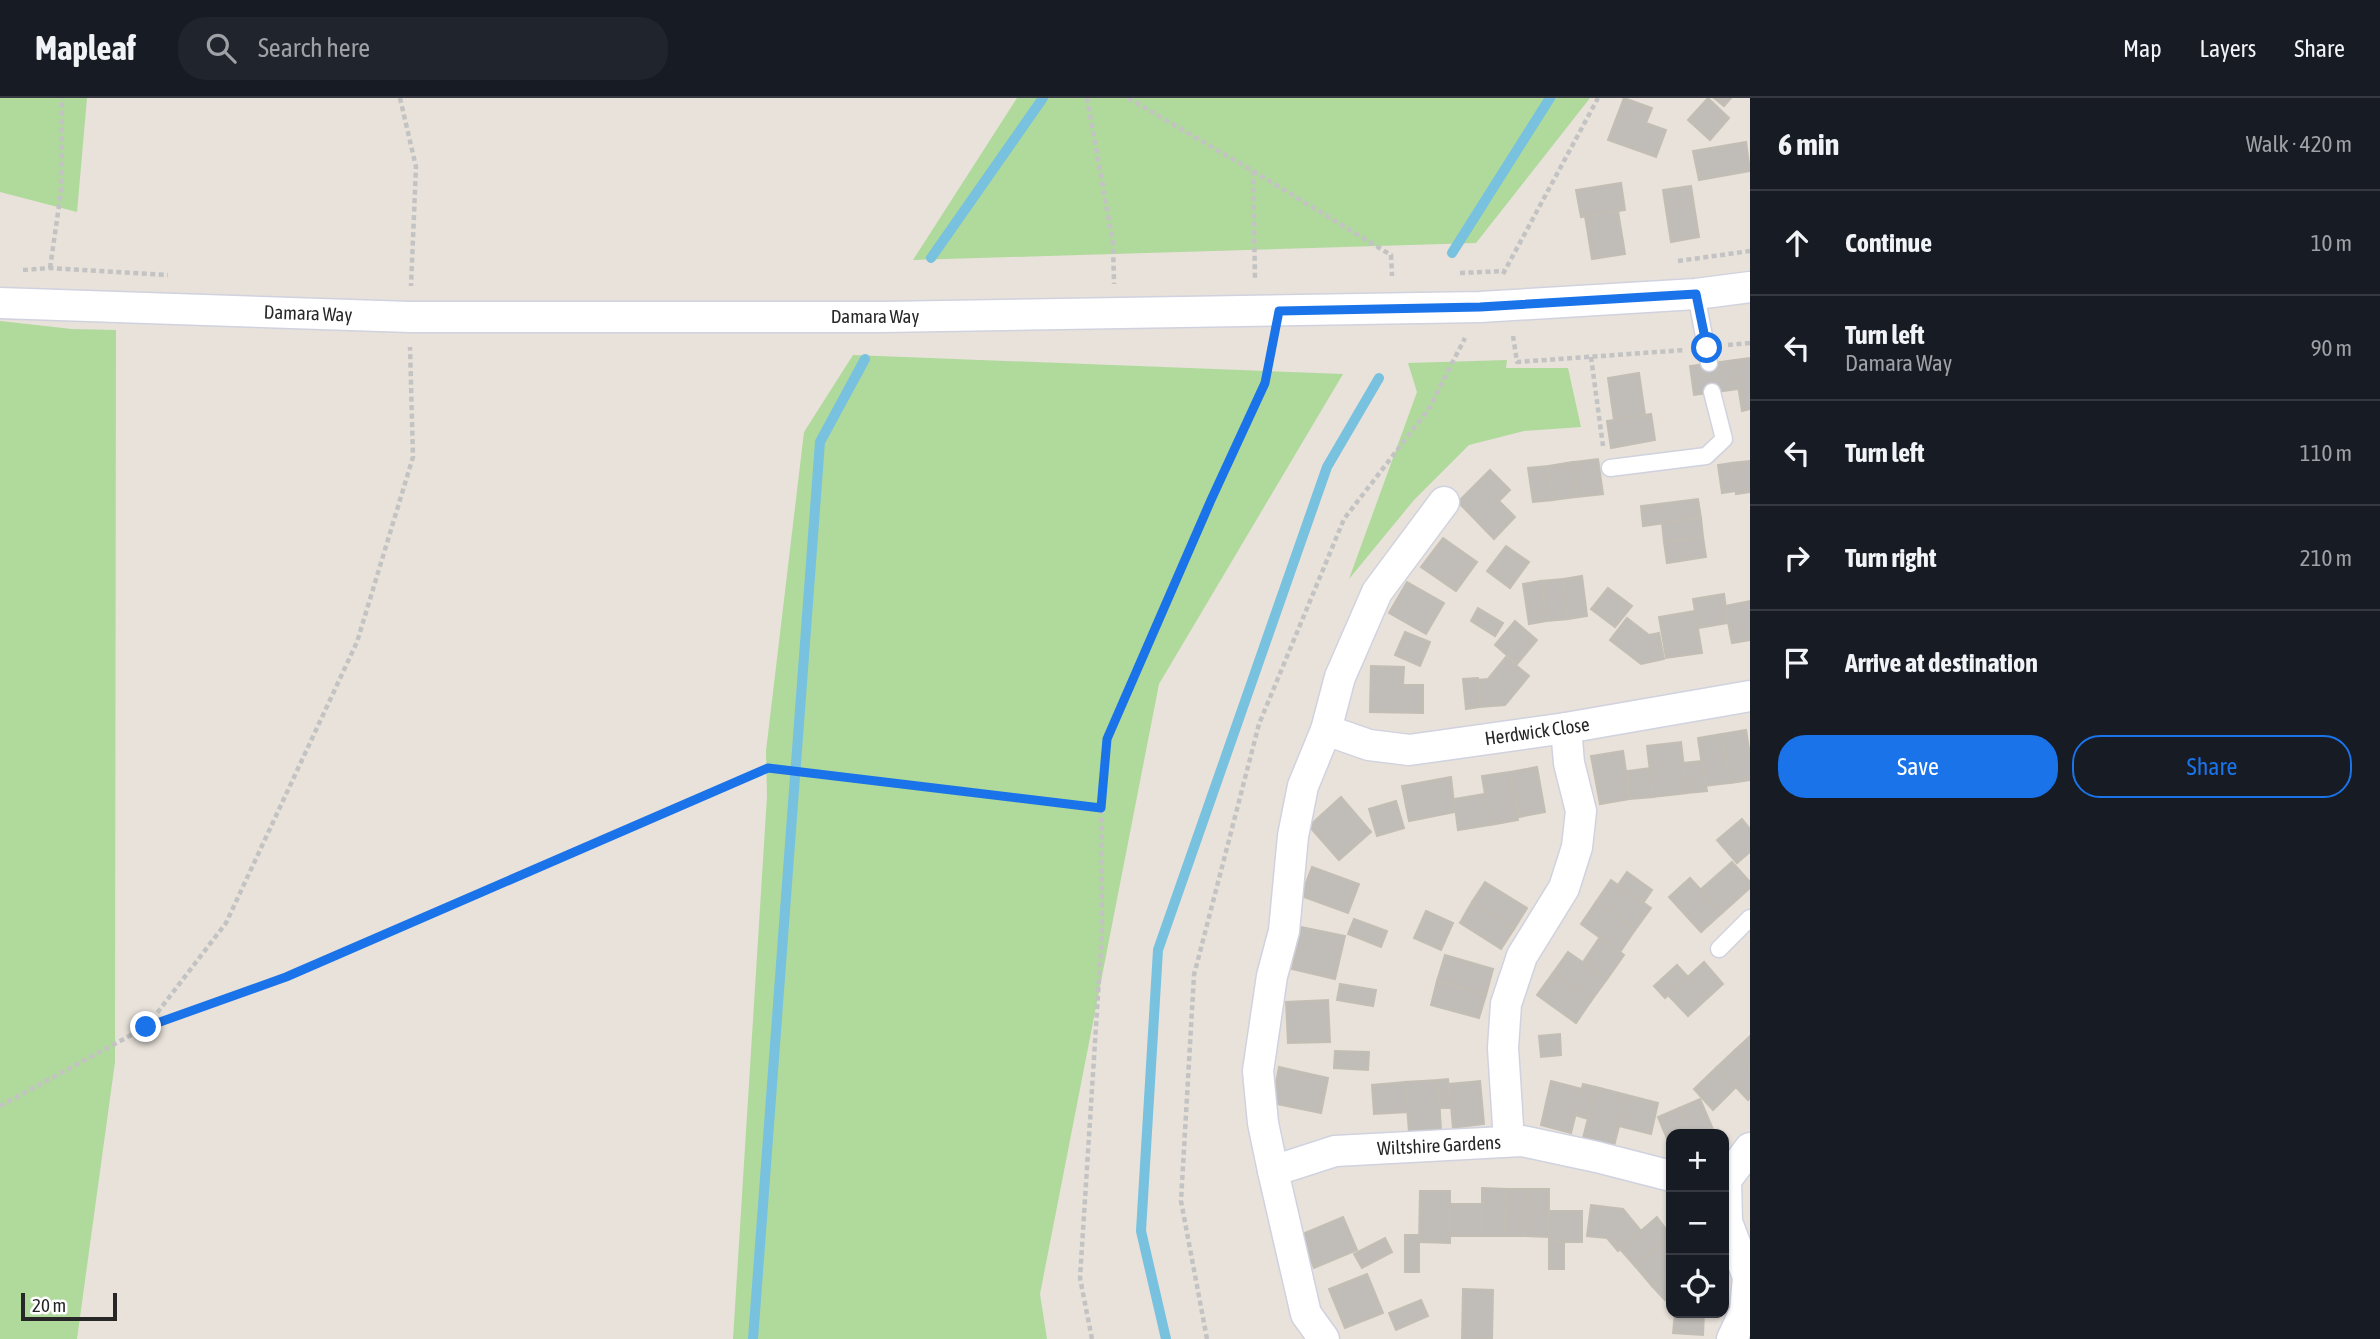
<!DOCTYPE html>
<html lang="en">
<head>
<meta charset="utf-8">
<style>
	:root { --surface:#171b24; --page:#20242c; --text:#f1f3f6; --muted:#9ea1a6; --line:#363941; --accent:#1a73e8 }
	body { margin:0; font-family:"Asap Condensed",sans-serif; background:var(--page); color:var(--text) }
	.controls { position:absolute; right:21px; bottom:21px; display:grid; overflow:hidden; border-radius:14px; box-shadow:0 2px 5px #0004 }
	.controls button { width:63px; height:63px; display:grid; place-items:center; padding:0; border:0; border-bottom:2px solid var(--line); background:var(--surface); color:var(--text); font:35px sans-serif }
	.scale { position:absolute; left:21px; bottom:18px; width:96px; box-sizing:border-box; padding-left:7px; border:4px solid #272727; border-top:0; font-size:19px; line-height:24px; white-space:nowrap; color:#272727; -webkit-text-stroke:5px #fff; paint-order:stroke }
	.stop { position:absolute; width:21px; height:21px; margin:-16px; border:5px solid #1a73e8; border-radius:50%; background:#fff }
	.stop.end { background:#1a73e8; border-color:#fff; box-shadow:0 2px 7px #0008 }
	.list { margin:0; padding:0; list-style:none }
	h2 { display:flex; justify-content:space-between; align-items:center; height:91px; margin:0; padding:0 28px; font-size:30px }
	h2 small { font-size:23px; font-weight:400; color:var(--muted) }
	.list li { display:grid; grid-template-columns:46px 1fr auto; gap:21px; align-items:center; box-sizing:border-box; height:105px; padding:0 28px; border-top:2px solid var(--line) }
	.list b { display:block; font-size:26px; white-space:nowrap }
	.list p { margin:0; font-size:23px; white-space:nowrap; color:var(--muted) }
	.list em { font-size:23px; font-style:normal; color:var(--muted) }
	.actions { display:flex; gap:14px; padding:21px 28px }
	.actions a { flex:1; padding:16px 0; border:2px solid var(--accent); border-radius:28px; text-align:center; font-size:24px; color:var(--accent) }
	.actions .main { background:var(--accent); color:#fff }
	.icon { flex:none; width:38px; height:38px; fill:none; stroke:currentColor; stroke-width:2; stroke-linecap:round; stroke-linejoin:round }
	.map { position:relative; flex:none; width:1750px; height:1241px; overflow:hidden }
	header { display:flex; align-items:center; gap:42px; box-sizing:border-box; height:98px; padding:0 35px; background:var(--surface); border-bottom:2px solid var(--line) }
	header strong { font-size:33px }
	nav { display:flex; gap:38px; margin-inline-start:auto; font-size:24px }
	.search { width:490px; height:63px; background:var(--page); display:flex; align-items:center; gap:18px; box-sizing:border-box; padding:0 24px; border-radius:28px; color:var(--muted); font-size:26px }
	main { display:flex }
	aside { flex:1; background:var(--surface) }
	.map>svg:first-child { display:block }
	.green { fill:#b0d99c }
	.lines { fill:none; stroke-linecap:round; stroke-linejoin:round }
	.stream { stroke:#78c1df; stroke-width:10 }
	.building { fill:#c0bcb7; stroke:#c3beb4; stroke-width:2 }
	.lane-casing { stroke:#d0d2df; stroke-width:19 }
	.street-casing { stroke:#d0d2df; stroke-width:33 }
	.path { stroke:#c3c3c3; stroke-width:4.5; stroke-dasharray:5 3.5; stroke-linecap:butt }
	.lane { stroke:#fff; stroke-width:16 }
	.street { stroke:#fff; stroke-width:30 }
	.route { stroke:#1a73e8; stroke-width:9 }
	.labels { text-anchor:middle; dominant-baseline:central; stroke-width:5; stroke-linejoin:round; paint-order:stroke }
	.street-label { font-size:19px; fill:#272727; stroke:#fff }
</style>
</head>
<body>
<header>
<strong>Mapleaf</strong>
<div class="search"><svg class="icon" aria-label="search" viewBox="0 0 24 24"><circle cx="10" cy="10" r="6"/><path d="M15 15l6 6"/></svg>Search here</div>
<nav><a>Map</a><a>Layers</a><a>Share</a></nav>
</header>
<main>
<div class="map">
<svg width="1750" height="1241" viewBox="0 0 1750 1241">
	<rect width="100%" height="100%" fill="#e8e2da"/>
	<g class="green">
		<path d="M0 0H87L77 114 0 94Z"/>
		<path d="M1017 0H1590L1476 145 913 162Z"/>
		<path d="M0 223 72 231 116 232 115 964 77 1241H0Z"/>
		<path d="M853 257 1343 276 1159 586 1040 1196 1047 1241H733L767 698 766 653 804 334Z"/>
		<path d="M1507 262 1506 270H1568L1581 329 1524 333 1469 347 1414 402 1349 481 1417 294 1408 265Z"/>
	</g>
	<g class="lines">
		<g class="stream">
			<path d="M1452 155 1550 0"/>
			<path d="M931 160 1043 0"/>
			<path d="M753 1241 820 344 865 261"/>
			<path d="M1166 1241 1141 1133 1158 852 1327 369 1379 280"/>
		</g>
	</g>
	<g class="building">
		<path d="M1624 0 1652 10 1646 25 1666 32 1656 59 1608 42Z"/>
		<path d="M1708 0 1729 20 1710 42 1688 22Z"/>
		<path d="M1714 0H1731L1724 8Z"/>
		<path d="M1746 44 1750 73 1699 82 1693 53Z"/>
		<path d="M1621 85 1625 112 1581 119 1576 92Z"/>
		<path d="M1691 88 1699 139 1671 144 1663 92Z"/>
		<path d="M1618 113 1625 156 1592 161 1585 118Z"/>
		<path d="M1750 260V311L1742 313 1734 262Z"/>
		<path d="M1734 262 1739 291 1694 297 1690 268Z"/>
		<path d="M1639 275 1645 317 1614 322 1608 280Z"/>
		<path d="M1651 316 1655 342 1611 350 1607 323Z"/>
		<path d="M1598 361 1603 396 1577 399 1573 364Z"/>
		<path d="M1750 363V394L1736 396 1732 365Z"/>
		<path d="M1573 364 1577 399 1553 402 1548 368Z"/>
		<path d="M1732 365 1736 393 1722 395 1718 367Z"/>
		<path d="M1548 368 1553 402 1533 404 1528 370Z"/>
		<path d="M1490 372 1510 392 1499 403 1515 419 1494 441 1458 404Z"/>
		<path d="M1698 401 1701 420 1643 428 1641 408Z"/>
		<path d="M1701 420 1703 439 1664 444 1662 425Z"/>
		<path d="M1703 439 1706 459 1667 465 1664 444Z"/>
		<path d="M1443 440 1477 464 1456 493 1421 469Z"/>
		<path d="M1506 448 1529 464 1510 490 1487 473Z"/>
		<path d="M1582 478 1587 518 1568 521 1563 481Z"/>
		<path d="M1563 481 1568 521 1547 523 1541 483Z"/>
		<path d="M1541 483 1547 523 1529 526 1523 486Z"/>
		<path d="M1407 484 1444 505 1426 536 1389 515Z"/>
		<path d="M1608 490 1632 508 1615 529 1591 511Z"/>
		<path d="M1724 496 1728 525 1698 530 1693 501Z"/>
		<path d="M1750 503V542L1732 545 1725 508Z"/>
		<path d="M1478 510 1503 525 1495 538 1471 523Z"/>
		<path d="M1695 513 1702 555 1666 560 1659 519Z"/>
		<path d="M1627 520 1649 537 1659 535 1664 561 1641 566 1610 542Z"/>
		<path d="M1515 523 1537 542 1517 566 1495 547Z"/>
		<path d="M1405 534 1430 544 1420 568 1395 557Z"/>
		<path d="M1506 559 1529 578 1505 607 1480 609 1477 582 1488 581Z"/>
		<path d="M1371 568 1404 569 1403 587H1423V615L1370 614Z"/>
		<path d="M1478 580 1480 609 1466 611 1463 581Z"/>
		<path d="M1746 632 1750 657V682L1730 685 1722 636Z"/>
		<path d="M1722 636 1730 685 1705 688 1698 640Z"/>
		<path d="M1681 644 1687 695 1653 699 1647 648Z"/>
		<path d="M1623 653 1630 701 1600 706 1591 658Z"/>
		<path d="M1702 663 1707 693 1687 695 1683 665Z"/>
		<path d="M1537 669 1545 714 1519 719 1510 674Z"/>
		<path d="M1650 670 1653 699 1630 701 1627 673Z"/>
		<path d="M1510 674 1518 722 1490 727 1482 678Z"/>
		<path d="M1451 679 1455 714 1409 723 1402 688Z"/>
		<path d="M1485 696 1490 727 1458 732 1454 701Z"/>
		<path d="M1341 699 1371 734 1339 762 1309 728Z"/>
		<path d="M1396 703 1404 730 1377 738 1369 711Z"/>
		<path d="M1742 721 1750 731V754L1737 765 1717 742Z"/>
		<path d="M1732 764 1750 784V790L1722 815 1701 791Z"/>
		<path d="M1312 769 1359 786 1348 815 1301 798Z"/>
		<path d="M1627 774 1652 792 1643 805 1618 787Z"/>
		<path d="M1690 780 1722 815 1701 834 1669 799Z"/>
		<path d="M1611 782 1651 810 1635 832 1596 804Z"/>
		<path d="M1485 784 1527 810 1514 831 1472 804Z"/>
		<path d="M1472 804 1514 831 1501 851 1460 825Z"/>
		<path d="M1596 804 1635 832 1620 854 1581 826Z"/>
		<path d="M1426 813 1453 825 1441 852 1414 840Z"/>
		<path d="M1354 821 1387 833 1381 849 1348 836Z"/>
		<path d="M1301 829 1345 838 1335 881 1292 871Z"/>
		<path d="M1600 839 1624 857 1607 881 1583 864Z"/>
		<path d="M1568 854 1607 881 1591 903 1553 875Z"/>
		<path d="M1445 857 1493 871 1486 897 1437 883Z"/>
		<path d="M1704 864 1723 886 1688 918 1668 897Z"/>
		<path d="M1677 867 1688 879 1665 900 1654 888Z"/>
		<path d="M1553 875 1591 903 1576 925 1537 897Z"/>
		<path d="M1437 883 1486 897 1479 920 1431 907Z"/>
		<path d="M1340 886 1376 892 1373 908 1337 902Z"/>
		<path d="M1328 902 1330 944 1288 945 1286 904Z"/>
		<path d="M1560 936 1561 957 1541 959 1539 938Z"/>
		<path d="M1750 938V968L1735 952Z"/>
		<path d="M1735 952 1750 968V1000L1748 1002 1717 969Z"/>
		<path d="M1335 953 1369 954 1368 972 1334 970Z"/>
		<path d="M1279 969 1328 980 1321 1015 1272 1005Z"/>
		<path d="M1717 969 1736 989 1713 1012 1694 991Z"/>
		<path d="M1448 981 1451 1010H1440L1438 982Z"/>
		<path d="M1438 982 1441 1032 1409 1034 1405 984Z"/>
		<path d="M1480 983 1484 1026 1453 1030 1449 986Z"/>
		<path d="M1551 983 1582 991 1571 1035 1541 1027Z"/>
		<path d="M1405 984 1408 1014 1374 1016 1372 987Z"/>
		<path d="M1583 986 1596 989 1588 1021 1575 1017Z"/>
		<path d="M1596 989 1627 997 1614 1048 1583 1040Z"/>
		<path d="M1627 997 1658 1005 1651 1036 1619 1028Z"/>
		<path d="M1700 1001 1715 1036H1690L1679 1010Z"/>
		<path d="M1679 1010 1690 1036H1671V1050L1658 1019Z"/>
		<path d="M1482 1090 1506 1091 1505 1138H1482Z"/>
		<path d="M1506 1091H1526L1525 1138H1505Z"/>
		<path d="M1526 1091H1549V1139L1525 1138Z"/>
		<path d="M1420 1093H1450V1145L1419 1144Z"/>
		<rect x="1450" y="1106" width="32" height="32"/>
		<path d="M1591 1107 1623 1111 1641 1133 1618 1153 1607 1140 1587 1138Z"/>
		<rect x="1549" y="1113" width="33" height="31"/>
		<path d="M1343 1119 1357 1152 1314 1170 1300 1137Z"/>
		<path d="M1657 1119 1671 1138 1635 1168 1620 1151Z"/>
		<rect x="1405" y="1137" width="14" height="37"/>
		<path d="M1671 1138V1171L1652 1188 1635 1168Z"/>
		<path d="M1385 1140 1392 1154 1362 1170 1354 1156Z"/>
		<rect x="1549" y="1144" width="15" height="27"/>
		<path d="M1671 1171V1197L1665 1202 1652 1188Z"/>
		<path d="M1367 1176 1383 1215 1345 1230 1329 1191Z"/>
		<path d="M1463 1191 1493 1192 1492 1241H1462Z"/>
		<path d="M1421 1202 1428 1218 1396 1232 1389 1215Z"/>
		<path d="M1675 1215H1704L1703 1237 1673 1235Z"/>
	</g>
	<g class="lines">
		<defs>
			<g id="lane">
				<path d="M1696 196 1709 265"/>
				<path d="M1610 370 1706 358 1724 341 1712 294"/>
				<path d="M1719 851 1750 820"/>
			</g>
			<g id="street">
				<path d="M0 205 410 219H883L1480 209 1696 196 1750 189"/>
				<path d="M1326 632 1369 647 1409 652 1566 630 1750 598"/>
				<path d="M1509 1043 1503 950 1506 906 1522 858 1564 790 1577 749 1581 713 1569 665 1566 630"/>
				<path d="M1273 1073 1263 1025 1258 973 1272 878 1284 833 1293 738 1303 688 1326 632 1340 579 1377 494 1444 404"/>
				<path d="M1324 1241 1306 1216 1273 1073 1335 1053 1522 1043 1597 1059 1671 1078"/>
				<path d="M1732 1241 1745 1213 1748 1179 1727 1124 1726 1082 1750 1050"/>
			</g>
		</defs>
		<use href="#lane" class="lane-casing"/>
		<use href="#street" class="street-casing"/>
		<g class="path">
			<path d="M400 0 416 69 411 188"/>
			<path d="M1087 0 1113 145 1114 186"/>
			<path d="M1128 0 1253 73 1255 181"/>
			<path d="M1253 73 1391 157 1392 178"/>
			<path d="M1678 163 1750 153"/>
			<path d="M50 170 61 94 62 0"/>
			<path d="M23 172 50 170 168 177"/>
			<path d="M1460 175 1505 173"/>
			<path d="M1503 176 1598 0"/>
			<path d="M1513 238 1517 264 1685 252"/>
			<path d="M1728 247 1750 245"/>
			<path d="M1591 259 1603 348"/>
			<path d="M147 928 226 825 357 544 413 359 410 249"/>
			<path d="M0 1008 146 929 286 879 768 670 1101 710"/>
			<path d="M1092 1241 1080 1180 1102 834 1101 710 1106 641 1211 402 1265 285 1274 241"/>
			<path d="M1207 1241 1181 1103 1194 877 1222 769 1259 626 1344 421 1428 312 1465 240"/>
		</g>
		<use href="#lane" class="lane"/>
		<use href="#street" class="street"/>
	</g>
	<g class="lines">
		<path class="route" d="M146 929 286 879 768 670 1101 710 1107 641 1211 402 1265 285 1279 213 1480 209 1696 196 1707 250"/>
	</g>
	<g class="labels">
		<g class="street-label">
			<text transform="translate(308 215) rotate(2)">Damara Way</text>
			<text x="875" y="218">Damara Way</text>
			<text transform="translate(1537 633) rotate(-8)">Herdwick Close</text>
			<text transform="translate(1439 1047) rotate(-3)">Wiltshire Gardens</text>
		</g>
	</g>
</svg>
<div class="controls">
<button>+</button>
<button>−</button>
<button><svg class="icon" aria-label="locate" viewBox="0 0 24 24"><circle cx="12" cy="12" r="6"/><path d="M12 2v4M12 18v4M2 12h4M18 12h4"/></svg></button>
</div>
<div class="scale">20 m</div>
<div class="stop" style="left:1707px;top:250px"></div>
<div class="stop end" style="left:146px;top:929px"></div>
</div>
<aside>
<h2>6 min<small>Walk · 420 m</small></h2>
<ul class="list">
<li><svg class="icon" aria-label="ahead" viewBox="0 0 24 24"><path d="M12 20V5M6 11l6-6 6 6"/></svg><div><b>Continue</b></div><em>10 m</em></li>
<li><svg class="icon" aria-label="left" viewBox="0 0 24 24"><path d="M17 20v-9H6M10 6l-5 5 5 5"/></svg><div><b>Turn left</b><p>Damara Way</p></div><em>90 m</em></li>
<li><svg class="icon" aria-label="left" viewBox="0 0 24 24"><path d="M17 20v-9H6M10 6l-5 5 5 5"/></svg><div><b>Turn left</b></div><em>110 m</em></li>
<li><svg class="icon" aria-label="right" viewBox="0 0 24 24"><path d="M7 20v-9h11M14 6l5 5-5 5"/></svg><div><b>Turn right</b></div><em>210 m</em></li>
<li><svg class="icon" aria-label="arrive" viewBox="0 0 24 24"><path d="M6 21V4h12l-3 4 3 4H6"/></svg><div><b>Arrive at destination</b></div></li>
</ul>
<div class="actions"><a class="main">Save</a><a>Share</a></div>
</aside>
</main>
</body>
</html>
